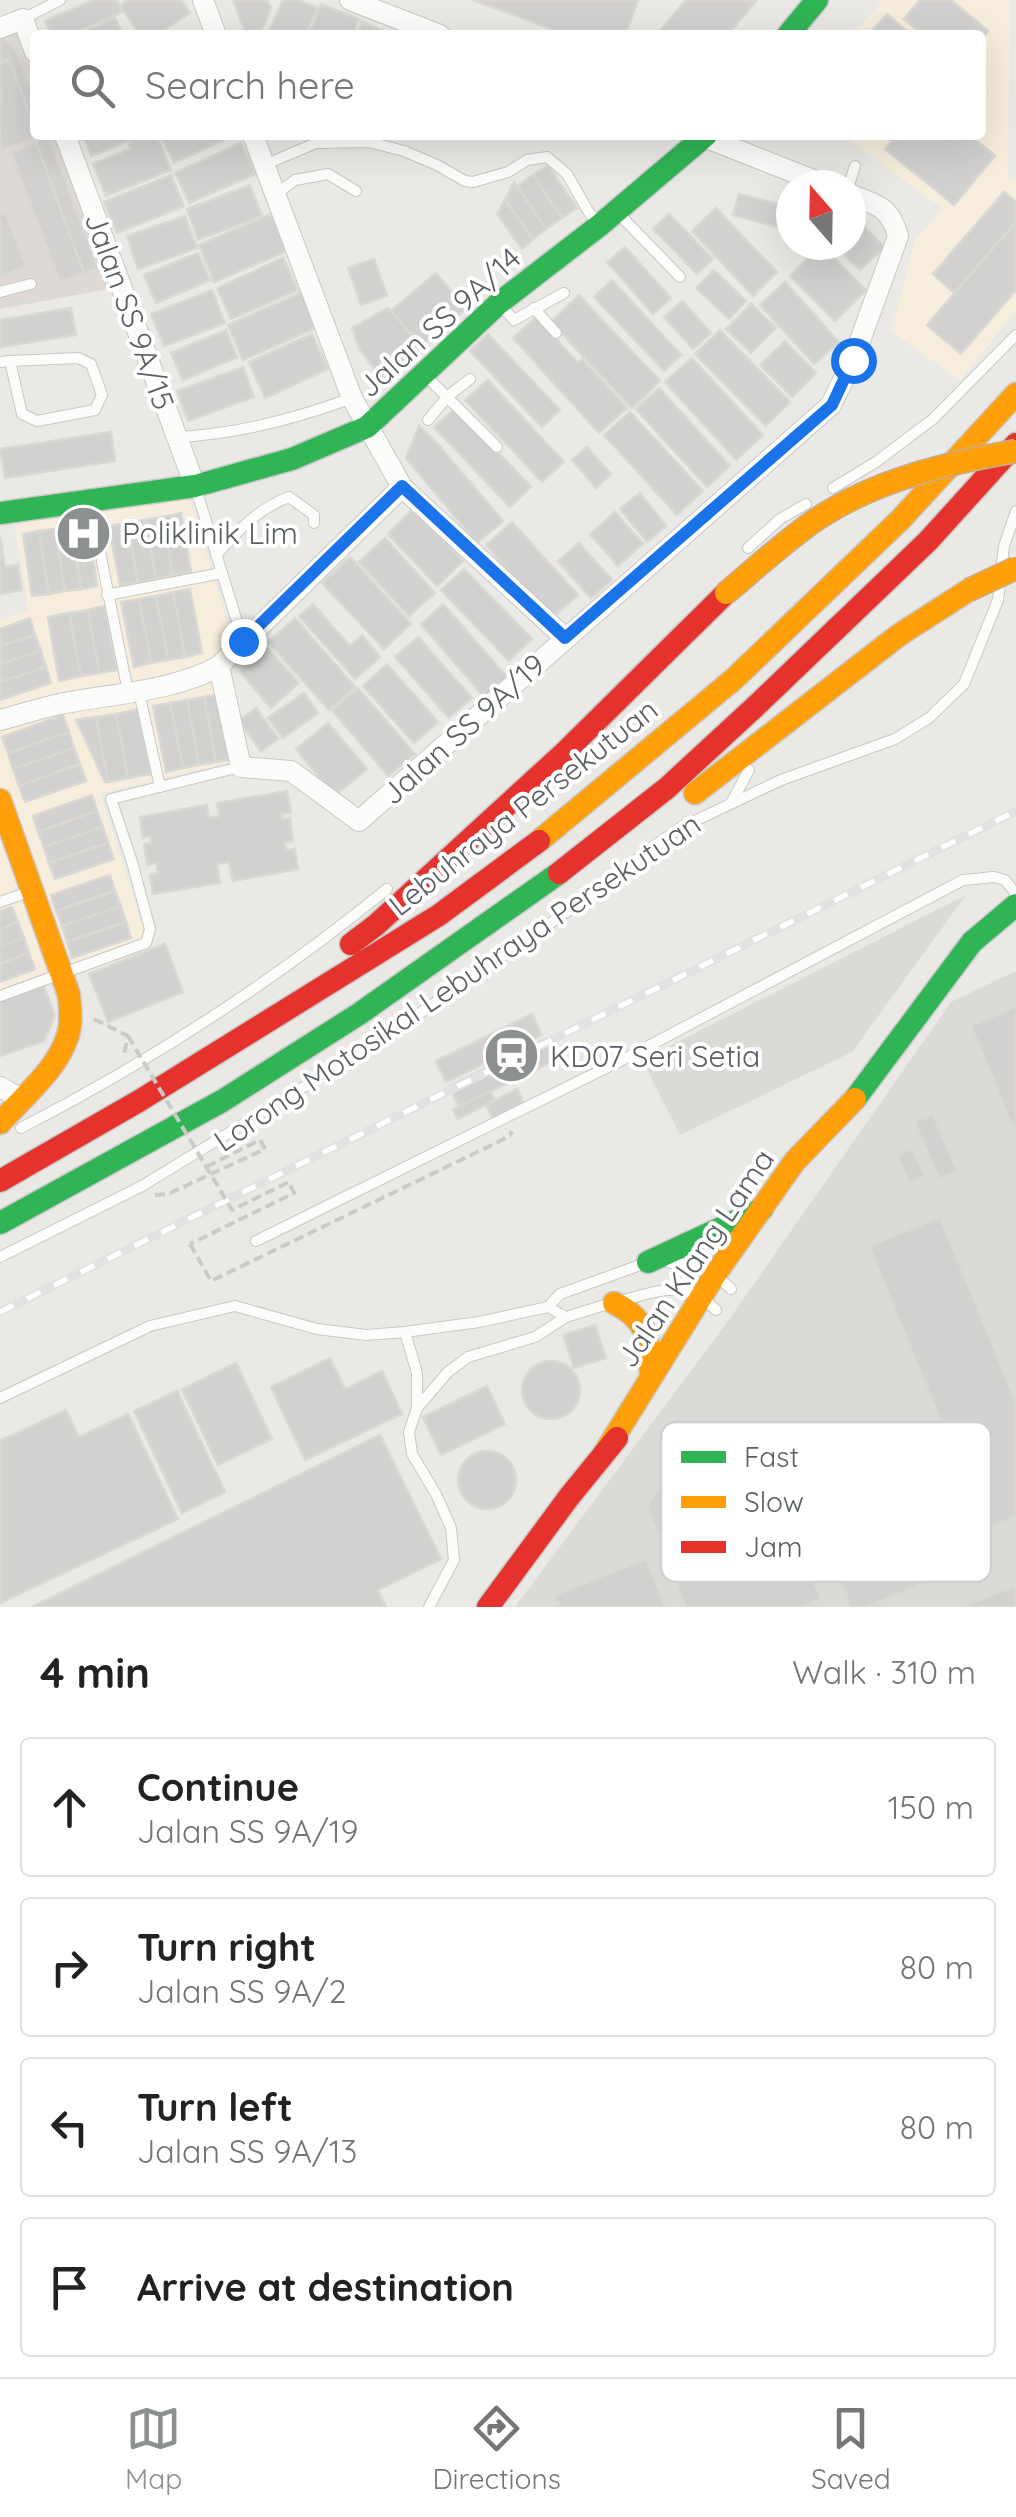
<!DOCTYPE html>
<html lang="en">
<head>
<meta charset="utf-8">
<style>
	:root { --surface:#fff; --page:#f2f2f2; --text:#222; --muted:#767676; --line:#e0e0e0; --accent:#8d9091 }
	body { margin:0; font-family:Quicksand,sans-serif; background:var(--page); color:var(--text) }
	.compass { position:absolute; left:776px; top:170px; width:90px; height:90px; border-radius:50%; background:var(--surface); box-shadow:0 10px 40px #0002; rotate:340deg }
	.stop { position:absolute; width:30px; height:30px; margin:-22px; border:8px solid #1a73e8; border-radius:50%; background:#fff }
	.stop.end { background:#1a73e8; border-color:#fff; box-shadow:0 2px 10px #0008 }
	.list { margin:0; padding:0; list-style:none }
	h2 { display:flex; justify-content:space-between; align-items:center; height:130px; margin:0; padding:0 40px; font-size:42px }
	h2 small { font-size:32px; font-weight:400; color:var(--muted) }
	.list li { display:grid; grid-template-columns:65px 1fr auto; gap:30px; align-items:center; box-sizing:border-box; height:140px; margin:0 20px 20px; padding:0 20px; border:2px solid var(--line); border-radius:10px }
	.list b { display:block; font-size:38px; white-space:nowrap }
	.list p { margin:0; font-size:32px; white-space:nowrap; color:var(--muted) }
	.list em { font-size:32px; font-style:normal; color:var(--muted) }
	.icon { flex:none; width:55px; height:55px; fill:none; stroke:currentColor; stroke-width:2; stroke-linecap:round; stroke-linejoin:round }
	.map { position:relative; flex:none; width:1016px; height:1607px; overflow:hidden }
	.search { position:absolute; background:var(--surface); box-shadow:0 10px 40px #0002; left:30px; right:30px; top:30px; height:110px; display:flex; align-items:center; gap:25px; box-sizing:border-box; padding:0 35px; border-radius:10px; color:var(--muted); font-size:38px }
	.sheet { height:770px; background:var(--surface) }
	nav { display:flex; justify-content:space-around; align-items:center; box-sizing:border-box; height:140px; border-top:2px solid var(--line); background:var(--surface); font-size:28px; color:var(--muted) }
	nav a { display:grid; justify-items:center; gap:5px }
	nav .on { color:var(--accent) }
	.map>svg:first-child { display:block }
	.commercial { fill:#f6eddd }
	.industrial { fill:#dcdad6 }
	.education { fill:#ded9d4 }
	.building { fill:#d3d1cf; stroke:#dad8d4; stroke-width:2.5 }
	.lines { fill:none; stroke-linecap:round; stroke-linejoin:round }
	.lane-casing { stroke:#c7c7c6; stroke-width:12 }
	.street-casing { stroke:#c7c7c6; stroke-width:22 }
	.fast-casing { stroke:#c7c8c8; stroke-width:25 }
	.slow-casing { stroke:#c7c8c8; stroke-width:25 }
	.jam-casing { stroke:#c7c8c8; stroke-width:25 }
	.path { stroke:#c6cdc9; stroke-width:4; stroke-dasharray:10 5; stroke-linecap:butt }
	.lane { stroke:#fcfcfb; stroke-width:10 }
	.street { stroke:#fcfcfb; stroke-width:20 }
	.fast { stroke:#30b455; stroke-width:22 }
	.slow { stroke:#ff9f0a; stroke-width:22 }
	.jam { stroke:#e5322d; stroke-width:22 }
	.rail-casing { stroke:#e2e2e2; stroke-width:9 }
	.rail { stroke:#fff; stroke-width:5; stroke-dasharray:15; stroke-linecap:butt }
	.slow-bridge-casing { stroke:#c3ad92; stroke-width:25; stroke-linecap:butt }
	.path-bridge { stroke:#c6cdc9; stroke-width:4; stroke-dasharray:10 5; stroke-linecap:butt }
	.slow-bridge { stroke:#ff9f0a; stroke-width:22 }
	.route { stroke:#1a73e8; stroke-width:12 }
	.labels { text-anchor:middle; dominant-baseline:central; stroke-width:8; stroke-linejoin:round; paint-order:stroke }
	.street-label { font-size:30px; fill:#5a6064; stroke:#fff }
	.poi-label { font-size:30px; fill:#5a6064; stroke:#fff; text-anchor:start }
	.key { fill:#fff; stroke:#cecfd0; stroke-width:2.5 }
	.key-label { font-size:28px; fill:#5a6064 }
</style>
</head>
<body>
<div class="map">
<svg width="1016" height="1607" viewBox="0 0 1016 1607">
	<rect width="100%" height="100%" fill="#ebe9e5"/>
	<g class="commercial">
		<path d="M883 0H1010L1008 179 1016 181V309L960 381 891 331 915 240 943 209 843 135H981V35H853Z"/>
		<path d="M189 497 231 634 221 649 248 758 100 793 143 928 142 940 0 989V620L28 610 14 523Z"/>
	</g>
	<g class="industrial">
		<path d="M966 895 852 1052 680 1135 642 1060Z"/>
		<path d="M1016 971V1607H515L728 1321 951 1002Z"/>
	</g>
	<path class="education" d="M19 32 35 76V135H57L114 288 0 309V39Z"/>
	<g class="building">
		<path d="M93 0H117L122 12 69 35H51L45 21Z"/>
		<path d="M127 0H181L190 13 157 35H140L120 5Z"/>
		<path d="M233 0H267L271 8 260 35H246Z"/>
		<path d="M283 0H297L317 8 305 35H267Z"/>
		<path d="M473 0H638L625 35H568Z"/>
		<path d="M686 0H757L727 35H656Z"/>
		<path d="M920 0H951L988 31 981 40V35H923L904 19Z"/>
		<path d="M321 4 359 19 353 35H309Z"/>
		<path d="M887 14 911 35H868Z"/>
		<path d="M115 18 123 35H77Z"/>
		<path d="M362 22 394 35H357Z"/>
		<path d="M3 39 15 48 35 101V129L9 59 0 63V40Z"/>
		<path d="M9 59 35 129V135L38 137 0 151V63Z"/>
		<path d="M37 135H48L98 268 84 273 36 143Z"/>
		<path d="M83 135H127L129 141 91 156Z"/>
		<path d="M148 135H157L171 170 106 196 93 164 131 149 128 143Z"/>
		<path d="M161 135H234L174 163Z"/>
		<path d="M897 135H970L995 156 954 205 885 149Z"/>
		<path d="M36 143 84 273 60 282 11 152Z"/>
		<path d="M241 143 256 174 189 203 175 173Z"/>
		<path d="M548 166 577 208 562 218 533 175Z"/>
		<path d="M171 175 184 206 117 233 104 202Z"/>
		<path d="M533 175 562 218 546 229 517 186Z"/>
		<path d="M514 182 546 229 533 239 505 200Z"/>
		<path d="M250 185 262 216 198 240 187 209Z"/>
		<path d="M1004 192 1016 202V222L954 293 933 274Z"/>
		<path d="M739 194 791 207V231L733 215Z"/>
		<path d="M505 200 533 239 522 249 497 214Z"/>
		<path d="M716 208 777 272 753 296 692 231Z"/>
		<path d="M5 213 26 266 0 277V215Z"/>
		<path d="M851 213 884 247 860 270 835 245H851Z"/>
		<path d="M271 214 287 251 214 282 199 245Z"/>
		<path d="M669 214 713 259 697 274 653 229Z"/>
		<path d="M185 216 197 248 138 269 127 236Z"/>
		<path d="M1016 222V290L961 354 927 325Z"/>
		<path d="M821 245 866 290 835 321 790 276Z"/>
		<path d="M625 247 671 298 653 314 607 262Z"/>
		<path d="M198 253 210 280 156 303 144 275Z"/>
		<path d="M283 258 298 290 231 319 217 288Z"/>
		<path d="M374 259 387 296 361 305 348 268Z"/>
		<path d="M714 270 746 301 729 319 696 288Z"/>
		<path d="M436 273 466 309 421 346 391 311Z"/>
		<path d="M612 280 681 355 664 371 594 297Z"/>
		<path d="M785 282 839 342 814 364 760 305Z"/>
		<path d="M212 290 225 323 164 346 151 314Z"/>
		<path d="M307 290 322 325 243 360 228 325Z"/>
		<path d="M579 295 660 381 632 408 551 322Z"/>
		<path d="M682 301 711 333 693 349 664 317Z"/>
		<path d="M751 304 776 328 751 353 726 329Z"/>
		<path d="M71 308 76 335 0 347V320Z"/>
		<path d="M388 308 421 346 382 379 360 350 352 328Z"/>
		<path d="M536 317 578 363 582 359 627 408 599 433 513 338Z"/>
		<path d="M226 330 237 357 183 380 171 353Z"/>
		<path d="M720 330 790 402 766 426 695 354Z"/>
		<path d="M312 334 328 369 265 398 249 362Z"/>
		<path d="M488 334 560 410 542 427 470 351Z"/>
		<path d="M785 341 816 373 792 397 760 365Z"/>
		<path d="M692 358 763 435 736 460 665 382Z"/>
		<path d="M243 367 254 397 188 421 177 391Z"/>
		<path d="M488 380 564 462 542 482 465 400Z"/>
		<path d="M659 388 730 466 707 487 636 409Z"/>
		<path d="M456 408 531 487 510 507 434 427Z"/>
		<path d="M630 412 703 491 677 515 604 435Z"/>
		<path d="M419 426 436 442 503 521 477 543 406 458Z"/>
		<path d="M111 432 115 461 5 478 0 449Z"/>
		<path d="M587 447 611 474 596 488 572 460Z"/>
		<path d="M640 493 666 526 647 542 620 509Z"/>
		<path d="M413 509 463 561 437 586 388 534Z"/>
		<path d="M615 512 643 544 618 566 590 534Z"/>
		<path d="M181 513 191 572 173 575 163 517Z"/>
		<path d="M163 517 173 575 156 579 145 520Z"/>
		<path d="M145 520 156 579 138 582 127 523Z"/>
		<path d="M512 522 578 595 552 618 486 545Z"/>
		<path d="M127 523 138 582 120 585 109 526Z"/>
		<path d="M88 524 97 586 81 589 71 526Z"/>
		<path d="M71 526 81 589 65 591 55 529Z"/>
		<path d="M55 529 65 591 49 594 39 531Z"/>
		<path d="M39 531 49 594 32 596 23 534Z"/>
		<path d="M0 537 5 567 18 565 22 590 0 594Z"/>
		<path d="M385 538 435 593 409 616 359 562Z"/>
		<path d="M579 543 612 580 591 598 558 561Z"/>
		<path d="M350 557 411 624 384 649 322 583Z"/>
		<path d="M464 569 532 639 509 661 441 590Z"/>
		<path d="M190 589 202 653 185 657 173 592Z"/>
		<path d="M173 592 185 657 168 660 156 596Z"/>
		<path d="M156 596 168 660 151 663 139 599Z"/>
		<path d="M139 599 151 663 134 667 121 602Z"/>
		<path d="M313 604 350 646 362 635 380 657 355 679 299 616Z"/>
		<path d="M443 604 509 679 486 699 421 624Z"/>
		<path d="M105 606 117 670 99 673 88 610Z"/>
		<path d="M88 610 99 673 81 676 69 613Z"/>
		<path d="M69 613 81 676 59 681 48 617Z"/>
		<path d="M30 618 35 635 0 646V629Z"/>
		<path d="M295 618 355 687 329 710 268 642Z"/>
		<path d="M35 635 41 651 0 664V646Z"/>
		<path d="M418 637 472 698 449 718 395 657Z"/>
		<path d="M268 648 299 683 271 708 240 672Z"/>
		<path d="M41 651 46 667 0 682V664Z"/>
		<path d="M387 664 438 722 414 743 363 686Z"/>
		<path d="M46 667 51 683 0 700V682Z"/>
		<path d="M358 688 415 754 388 776 332 710Z"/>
		<path d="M304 693 318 713 283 738 268 718Z"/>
		<path d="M221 694 233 759 216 762 204 697Z"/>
		<path d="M204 697 216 762 199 765 187 700Z"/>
		<path d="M187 700 199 765 183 768 170 703Z"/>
		<path d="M170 703 183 768 166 772 153 706Z"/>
		<path d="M256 708 278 739 261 751 239 721Z"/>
		<path d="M139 709 151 774 128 778 116 714Z"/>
		<path d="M116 714 128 778 108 782 96 717Z"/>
		<path d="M63 715 69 732 8 753 2 737Z"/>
		<path d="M96 717 108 782H105L76 720Z"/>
		<path d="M328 723 367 769 334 796 296 749Z"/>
		<path d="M69 732 74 748 13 769 8 753Z"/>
		<path d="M74 748 80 764 19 786 13 769Z"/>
		<path d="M80 764 86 781 25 802 19 786Z"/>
		<path d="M287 791 291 813 282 814 283 819 290 818 293 841 285 843 287 850 295 849 298 869 233 881 229 862 217 864 220 883 153 894 150 875 158 873 156 863 147 865 144 844 151 843 150 836 143 838 140 817 207 805 209 818 219 816 217 803Z"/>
		<path d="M92 795 97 811 38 832 33 816Z"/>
		<path d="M97 811 103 827 44 847 38 832Z"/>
		<path d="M103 827 108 843 49 863 44 847Z"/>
		<path d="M108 843 114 859 55 879 49 863Z"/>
		<path d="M110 875 115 891 56 911 51 895Z"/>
		<path d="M115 891 121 906 62 926 56 911Z"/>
		<path d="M121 906 126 922 67 942 62 926Z"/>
		<path d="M12 907 18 922 0 929V911Z"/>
		<path d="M18 922 24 938 0 947V929Z"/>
		<path d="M126 922 131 938 72 958 67 942Z"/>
		<path d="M24 938 29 953 0 964V947Z"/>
		<path d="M165 944 183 992 108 1022 89 974Z"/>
		<path d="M29 953 35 969 0 982V964Z"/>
		<path d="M43 985 55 1015 44 1041 0 1056V1000Z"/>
		<path d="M1016 1007V1134L971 1026Z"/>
		<path d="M532 1014 542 1035 446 1082 436 1061Z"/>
		<path d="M545 1039 555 1060 459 1107 449 1086Z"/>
		<path d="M517 1089 524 1104 494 1120 486 1105Z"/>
		<path d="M490 1091 495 1100 458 1119 453 1110Z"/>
		<path d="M933 1115 957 1171 939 1179 915 1122Z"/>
		<path d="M912 1149 925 1176 910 1183 897 1156Z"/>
		<path d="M940 1217 1016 1402V1516L985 1529 869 1246Z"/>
		<path d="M595 1325 606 1358 574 1368 563 1335Z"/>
		<path d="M330 1358 345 1389 382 1371 402 1414 305 1460 271 1387Z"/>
		<circle cx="551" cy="1390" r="29"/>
		<path d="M236 1363 272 1439 218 1465 182 1389Z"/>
		<path d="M487 1386 505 1424 441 1455 423 1417Z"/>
		<path d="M177 1391 225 1492 182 1513 134 1411Z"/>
		<path d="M66 1410 79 1437 128 1414 178 1519 0 1603V1441Z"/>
		<path d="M755 1433 821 1599 801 1607H686L647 1506 672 1467Z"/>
		<path d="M380 1435 441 1559 378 1590 386 1607H32Z"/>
		<circle cx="487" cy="1480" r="29"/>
		<path d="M912 1463 956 1570 866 1607H851L810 1504Z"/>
		<path d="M646 1559 666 1607H560L555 1595Z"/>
		<path d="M1016 1586V1607H961Z"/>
	</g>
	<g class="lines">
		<defs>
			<g id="lane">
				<path d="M23 19 60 0"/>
				<path d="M264 165 316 143 369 142 404 151 437 165 465 181 473 182 508 172 527 160 547 157 567 174 588 211 597 222"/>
				<path d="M849 185 855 166"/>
				<path d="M276 194 295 180 328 174 356 191"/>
				<path d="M617 212 680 277"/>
				<path d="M0 292 31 284"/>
				<path d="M503 308 514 320 564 293"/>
				<path d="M534 308 556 333"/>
				<path d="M0 362 10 361 78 358 91 364 102 395 95 410 37 421 22 414 10 361"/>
				<path d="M425 375 497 447"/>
				<path d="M428 420 448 396 470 379"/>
				<path d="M178 437C239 434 295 419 352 398"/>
				<path d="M833 488 876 462 933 419 1016 335"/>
				<path d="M197 492 243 641"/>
				<path d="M90 502 128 692"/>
				<path d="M748 548 780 519 806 504"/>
				<path d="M216 555C239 530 257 509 289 497L314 515V523"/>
				<path d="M1002 563 1004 546 1016 511"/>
				<path d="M107 595 222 573"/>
				<path d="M139 692 160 787"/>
				<path d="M731 803 749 770"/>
				<path d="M0 902 31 891"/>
				<path d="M0 996 146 943 150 929 132 862 111 799 240 767"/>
				<path d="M21 1128C151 1061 274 981 387 889"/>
				<path d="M256 1241 622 1060 963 880 994 877 1005 880 1016 894"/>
				<path d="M0 1257 142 1186 384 1038 597 891 651 848 682 827 781 780 895 739 929 718 964 684 998 600 1000 585"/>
				<path d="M670 1263C695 1264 714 1271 731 1289"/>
				<path d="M624 1300C661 1290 686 1279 716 1310"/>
				<path d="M548 1307 566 1317 608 1304"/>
				<path d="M405 1332 417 1373V1408"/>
				<path d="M0 1398 150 1326 235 1306 317 1329 366 1335 405 1332 479 1322 548 1307 560 1294 643 1264"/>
				<path d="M429 1607 454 1560 451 1528 436 1494 412 1454 409 1432 417 1408 448 1372 468 1357 535 1337 566 1317"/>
			</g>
			<g id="street">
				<path d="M203 0 216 35"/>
				<path d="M350 0 440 35"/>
				<path d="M0 28 23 19 35 52"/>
				<path d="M65 135 195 486"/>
				<path d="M253 135 352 398 402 487 565 638"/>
				<path d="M699 135 826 185"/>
				<path d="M219 666 241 767 291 771 359 821 831 405 853 360 898 236C890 207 878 205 851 195"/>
				<path d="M0 720C20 715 40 708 60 704 109 694 176 691 219 666L402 487"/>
				<path d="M0 1087 21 1099"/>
			</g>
			<g id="fast">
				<path d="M788 35 817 0"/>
				<path d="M0 513 195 486 292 459 367 427 499 303 600 225 706 135"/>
				<path d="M855 1099 972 942 1016 905"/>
				<path d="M0 1223 222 1101 359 1014 559 873"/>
				<path d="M648 1262 762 1209"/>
			</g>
			<g id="slow">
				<path d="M695 793 899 635 969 590"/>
				<path d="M0 800 69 995C70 1008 72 1022 68 1035 58 1069 23 1097 0 1123"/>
				<path d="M539 841 734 679 900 520 1016 394"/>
				<path d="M614 1303C649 1320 649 1340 651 1375"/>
				<path d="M605 1452 716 1273 795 1161 855 1099"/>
			</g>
			<g id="jam">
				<path d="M559 873 667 788 758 704 928 541 1016 444"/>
				<path d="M351 944 376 925 564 753 726 593"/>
				<path d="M0 1181 139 1101 439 915 539 841"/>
				<path d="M488 1607 569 1497 617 1438"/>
			</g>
		</defs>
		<use href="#lane" class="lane-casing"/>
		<use href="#street" class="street-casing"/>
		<use href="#fast" class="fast-casing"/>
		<use href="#slow" class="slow-casing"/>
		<use href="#jam" class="jam-casing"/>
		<g class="path">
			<path d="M94 1019 128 1036 124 1054"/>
			<path d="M155 1195 168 1194 265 1149 260 1140 206 1167"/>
			<path d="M190 1244 211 1281 500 1141 510 1135 512 1131"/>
		</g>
		<use href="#lane" class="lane"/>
		<use href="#street" class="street"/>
		<use href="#fast" class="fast"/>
		<use href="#slow" class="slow"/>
		<use href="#jam" class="jam"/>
		<defs>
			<path id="rail" d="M0 1312 1016 811"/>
		</defs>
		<use href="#rail" class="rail-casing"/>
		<use href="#rail" class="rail"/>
		<defs>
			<g id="slow-bridge">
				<path d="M969 590 1016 568"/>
				<path d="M726 593C756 568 785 541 817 519 876 480 947 463 1016 451"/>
			</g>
		</defs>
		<use href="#slow-bridge" class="slow-bridge-casing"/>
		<path class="path-bridge" d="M128 1036 232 1210 289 1182 294 1193 190 1244"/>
		<use href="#slow-bridge" class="slow-bridge"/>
	</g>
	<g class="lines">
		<path class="route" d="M243 641 402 486 565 638 832 405 853 360"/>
	</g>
	<defs>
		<symbol id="hospital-disc" viewBox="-11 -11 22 22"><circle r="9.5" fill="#8d9091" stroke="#fff"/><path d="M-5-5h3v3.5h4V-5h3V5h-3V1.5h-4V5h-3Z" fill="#fff"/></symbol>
		<symbol id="station-disc" viewBox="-11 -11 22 22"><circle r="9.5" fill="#8d9091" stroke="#fff"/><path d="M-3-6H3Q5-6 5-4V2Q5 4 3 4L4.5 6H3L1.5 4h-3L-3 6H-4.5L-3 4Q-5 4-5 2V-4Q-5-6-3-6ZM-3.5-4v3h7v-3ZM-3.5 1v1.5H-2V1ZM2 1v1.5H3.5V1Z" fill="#fff"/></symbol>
	</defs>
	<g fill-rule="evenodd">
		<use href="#hospital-disc" x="52" y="502" width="63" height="63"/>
		<use href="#station-disc" x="480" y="1024" width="63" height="63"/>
	</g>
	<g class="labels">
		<g class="street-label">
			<text transform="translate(130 311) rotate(70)">Jalan SS 9A/15</text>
			<text transform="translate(439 322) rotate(-42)">Jalan SS 9A/14</text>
			<text transform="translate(463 729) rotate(-42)">Jalan SS 9A/19</text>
			<text transform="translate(523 807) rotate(-38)">Lebuhraya Persekutuan</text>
			<text transform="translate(457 982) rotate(-34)">Lorong Motosikal Lebuhraya Persekutuan</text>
			<text transform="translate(695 1258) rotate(-56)">Jalan Klang Lama</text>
		</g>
		<g class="poi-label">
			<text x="122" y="533">Poliklinik Lim</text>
			<text x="550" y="1056">KD07 Seri Setia</text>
		</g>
	</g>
	<rect x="661" y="1422" width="330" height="160" rx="15" class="key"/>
	<rect x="681" y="1451" width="45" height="12" fill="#30b455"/>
	<rect x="681" y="1496" width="45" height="12" fill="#ff9f0a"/>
	<rect x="681" y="1541" width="45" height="12" fill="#e5322d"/>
	<g class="key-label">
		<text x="744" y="1467">Fast</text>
		<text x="744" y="1512">Slow</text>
		<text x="744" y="1557">Jam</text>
	</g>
</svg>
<svg class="compass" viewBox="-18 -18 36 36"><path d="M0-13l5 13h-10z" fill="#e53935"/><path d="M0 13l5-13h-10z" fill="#767676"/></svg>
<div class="stop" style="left:853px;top:360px"></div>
<div class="stop end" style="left:243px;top:641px"></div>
<div class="search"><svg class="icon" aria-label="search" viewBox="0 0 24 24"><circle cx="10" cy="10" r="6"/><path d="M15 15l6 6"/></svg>Search here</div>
</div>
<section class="sheet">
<h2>4 min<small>Walk · 310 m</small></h2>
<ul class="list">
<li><svg class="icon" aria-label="ahead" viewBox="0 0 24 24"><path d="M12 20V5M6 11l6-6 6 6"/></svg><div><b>Continue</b><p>Jalan SS 9A/19</p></div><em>150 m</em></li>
<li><svg class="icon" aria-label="right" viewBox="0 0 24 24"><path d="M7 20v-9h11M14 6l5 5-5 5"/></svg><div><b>Turn right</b><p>Jalan SS 9A/2</p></div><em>80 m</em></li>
<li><svg class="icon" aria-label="left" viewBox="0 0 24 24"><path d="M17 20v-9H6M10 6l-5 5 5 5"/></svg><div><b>Turn left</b><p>Jalan SS 9A/13</p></div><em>80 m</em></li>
<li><svg class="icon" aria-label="arrive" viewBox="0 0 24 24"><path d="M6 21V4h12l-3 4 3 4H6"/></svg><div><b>Arrive at destination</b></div></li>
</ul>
</section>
<nav>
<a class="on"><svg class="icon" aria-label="map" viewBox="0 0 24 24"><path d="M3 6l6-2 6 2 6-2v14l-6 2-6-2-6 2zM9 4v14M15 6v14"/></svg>Map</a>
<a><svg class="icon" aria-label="directions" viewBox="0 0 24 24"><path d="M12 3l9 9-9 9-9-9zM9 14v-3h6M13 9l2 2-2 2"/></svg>Directions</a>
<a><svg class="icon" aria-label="saved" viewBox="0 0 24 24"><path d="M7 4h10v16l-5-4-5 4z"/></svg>Saved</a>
</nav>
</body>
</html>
